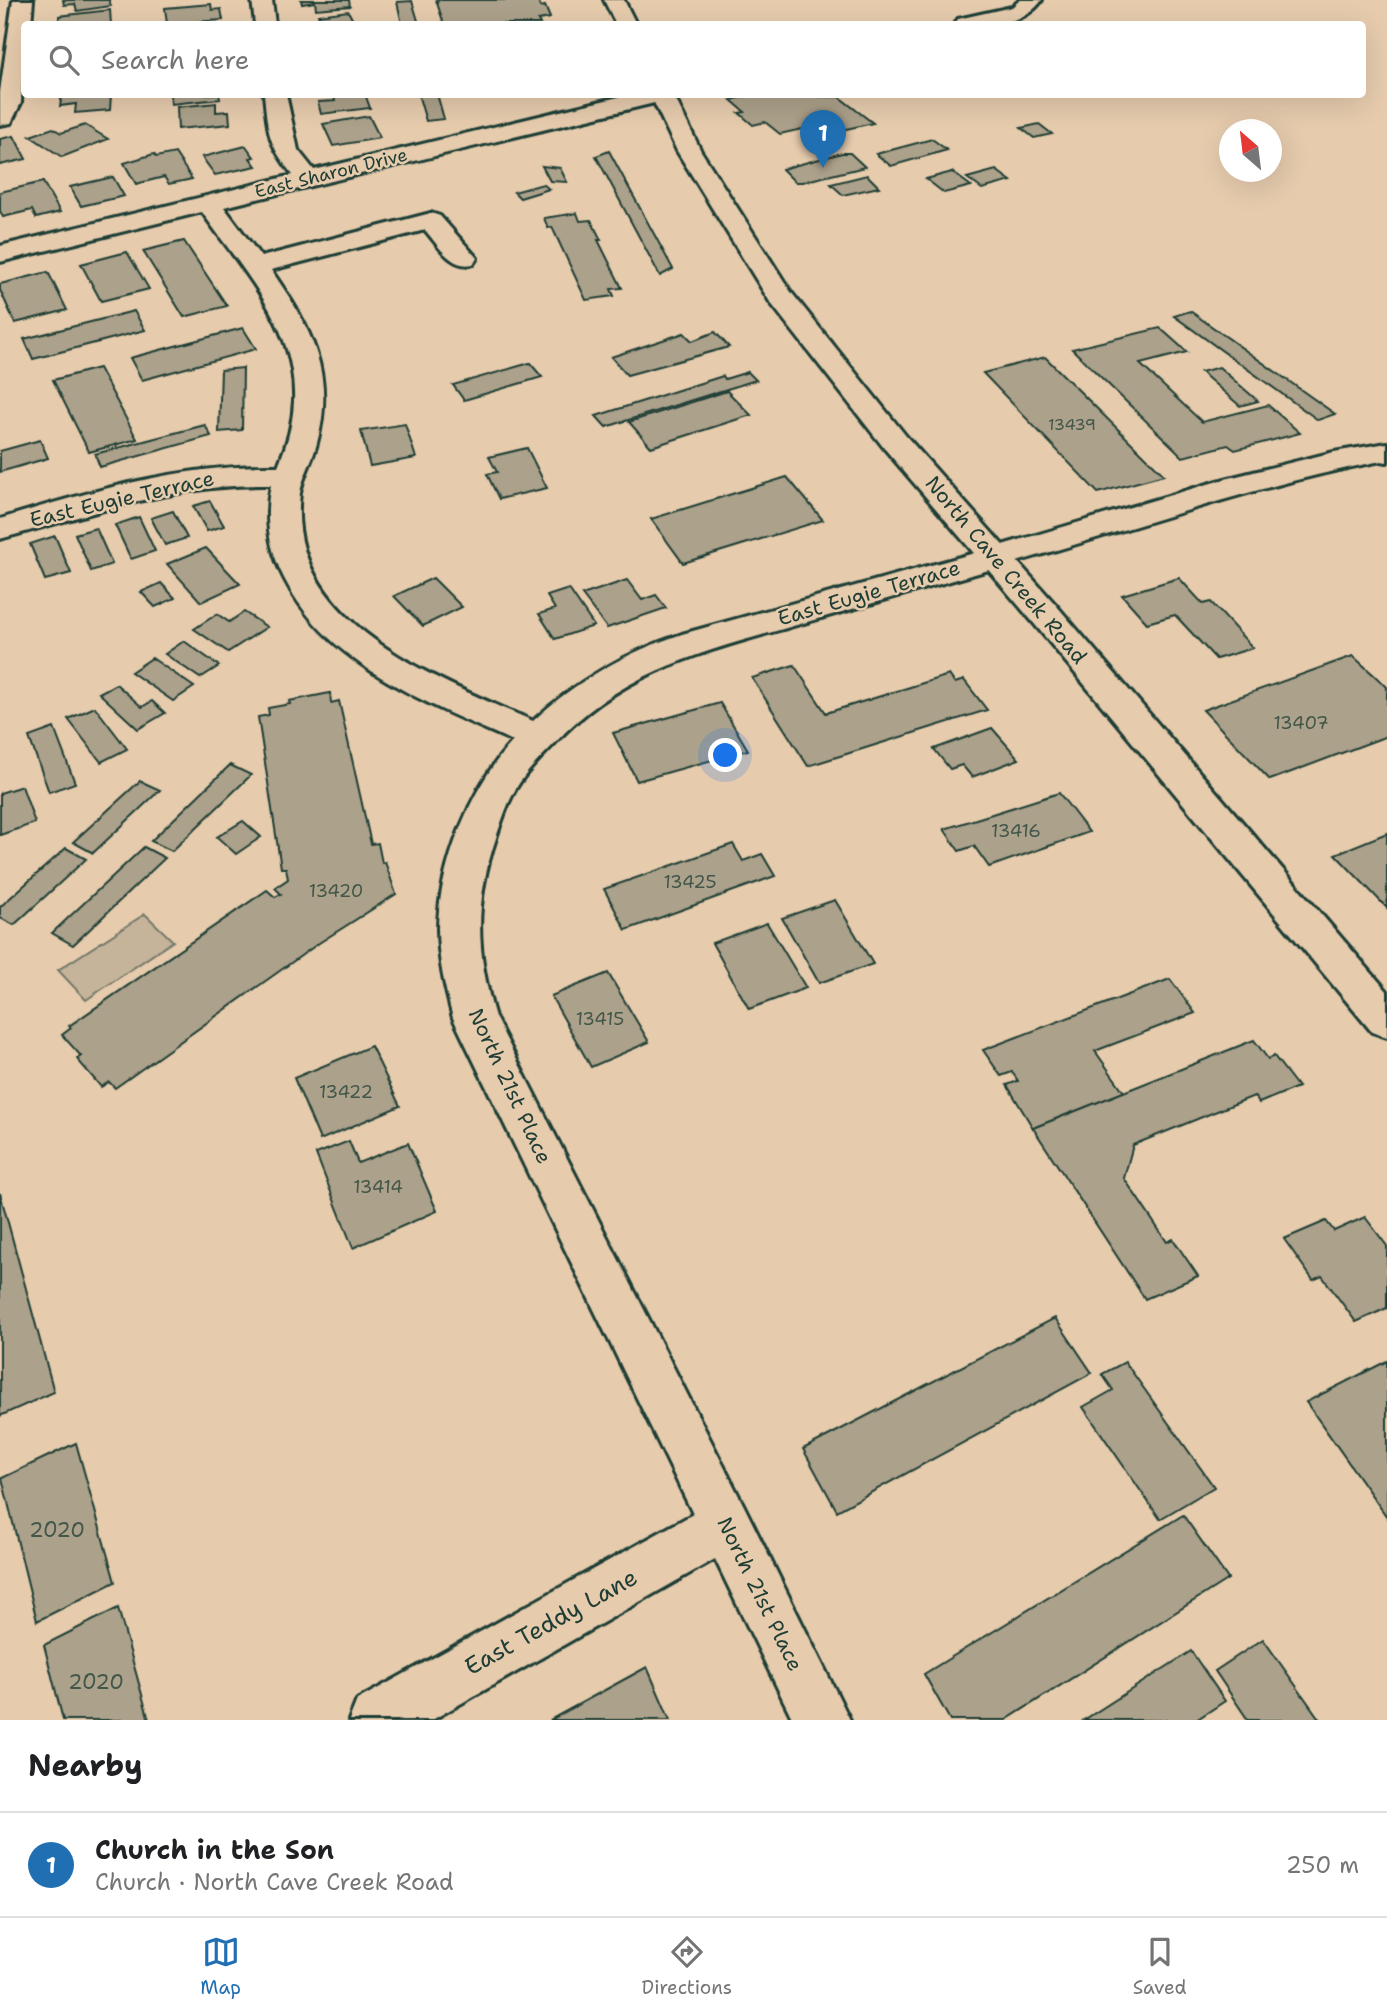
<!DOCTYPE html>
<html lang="en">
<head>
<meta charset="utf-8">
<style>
	:root { --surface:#fff; --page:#f6f6f6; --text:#202124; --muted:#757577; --line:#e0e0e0; --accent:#1f6fb2 }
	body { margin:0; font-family:"Shantell Sans",sans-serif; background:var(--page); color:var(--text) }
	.compass { position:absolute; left:1219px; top:119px; width:63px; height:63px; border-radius:50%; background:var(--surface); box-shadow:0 7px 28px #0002; rotate:332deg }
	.you { position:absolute; left:726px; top:756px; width:24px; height:24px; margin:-18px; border:5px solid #fff; border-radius:50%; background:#1a73e8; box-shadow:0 0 0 10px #1a73e833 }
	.badge { display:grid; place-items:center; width:46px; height:46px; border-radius:50%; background:var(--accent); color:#fff; font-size:23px; font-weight:700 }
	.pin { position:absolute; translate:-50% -58px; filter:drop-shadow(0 2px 4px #0008) }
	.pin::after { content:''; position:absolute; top:37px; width:24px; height:21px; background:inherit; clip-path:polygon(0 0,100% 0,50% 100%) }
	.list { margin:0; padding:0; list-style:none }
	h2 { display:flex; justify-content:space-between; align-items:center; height:91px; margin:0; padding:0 28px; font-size:30px }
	h2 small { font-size:23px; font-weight:400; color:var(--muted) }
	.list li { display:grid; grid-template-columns:46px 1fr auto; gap:21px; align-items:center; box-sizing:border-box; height:105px; padding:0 28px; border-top:2px solid var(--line) }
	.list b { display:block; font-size:26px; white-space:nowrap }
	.list p { margin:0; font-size:23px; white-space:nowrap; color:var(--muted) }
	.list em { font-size:23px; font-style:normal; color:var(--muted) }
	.icon { flex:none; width:38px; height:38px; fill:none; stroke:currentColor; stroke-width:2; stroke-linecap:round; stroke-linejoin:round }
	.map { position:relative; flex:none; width:1387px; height:1720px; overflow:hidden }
	.search { position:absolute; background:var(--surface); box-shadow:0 7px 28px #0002; left:21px; right:21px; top:21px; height:77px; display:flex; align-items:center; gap:18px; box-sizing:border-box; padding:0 24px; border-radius:7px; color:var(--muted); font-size:26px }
	.sheet { height:196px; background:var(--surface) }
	nav { display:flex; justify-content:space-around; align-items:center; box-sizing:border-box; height:98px; border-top:2px solid var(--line); background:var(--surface); font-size:19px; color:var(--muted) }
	nav a { display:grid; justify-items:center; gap:4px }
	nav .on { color:var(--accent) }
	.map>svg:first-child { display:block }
	.green { fill:#c5b39a; stroke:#727867; stroke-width:2 }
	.building { fill:#aca18a; stroke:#1f3d34; stroke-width:2 }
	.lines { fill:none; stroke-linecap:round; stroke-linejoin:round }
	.minor-casing { stroke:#1f3d34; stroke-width:6 }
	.major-casing { stroke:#1f3d34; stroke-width:6 }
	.minor { fill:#e6cbad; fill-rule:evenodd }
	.major { fill:#e6cbad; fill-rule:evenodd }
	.labels { text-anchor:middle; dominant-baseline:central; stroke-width:5; stroke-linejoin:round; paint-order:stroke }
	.far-number-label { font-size:16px; fill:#42564a }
	.far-street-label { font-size:18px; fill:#1f3d34; stroke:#e6cbad }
	.number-label { font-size:18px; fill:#42564a }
	.street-label { font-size:21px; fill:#1f3d34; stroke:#e6cbad }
	.near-number-label { font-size:21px; fill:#42564a }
	.near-street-label { font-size:24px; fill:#1f3d34; stroke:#e6cbad }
</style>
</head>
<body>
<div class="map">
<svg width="1387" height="1720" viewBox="0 0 1387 1720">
	<rect width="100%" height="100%" fill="#e6cbad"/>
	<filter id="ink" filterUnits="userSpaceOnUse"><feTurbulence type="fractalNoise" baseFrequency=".0143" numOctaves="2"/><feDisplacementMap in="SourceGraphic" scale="14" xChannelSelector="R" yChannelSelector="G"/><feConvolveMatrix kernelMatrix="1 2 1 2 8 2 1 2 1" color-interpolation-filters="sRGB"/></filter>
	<g filter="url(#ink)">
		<path class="green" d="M145 914 173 941 86 1000 58 970Z"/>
		<g class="building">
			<path d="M63 0H109L111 6 77 11 75 4 64 5Z"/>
			<path d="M301 0H349L350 6 316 9 315 2 302 4Z"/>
			<path d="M436 0H538L541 7 545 6 550 18 538 20 540 24H444Z"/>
			<path d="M412 1 419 24H402L397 2Z"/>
			<path d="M211 4 212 10 221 9 223 20 167 24 165 8Z"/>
			<path d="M110 10 111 24H60L59 16Z"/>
			<path d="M348 11 355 24 304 23 320 21 318 15Z"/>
			<path d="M62 94H111L110 110 75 113 76 104 60 106Z"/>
			<path d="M170 94H219L220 99 171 104Z"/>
			<path d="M333 94H365L370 108 321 114 318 102 335 101Z"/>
			<path d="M418 94H437L444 119 426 121Z"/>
			<path d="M756 94 839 97 873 123 820 135 817 132 808 134 802 129 780 134 765 122 753 125 739 113 745 112 731 100Z"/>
			<path d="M216 103V112L229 111 230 124 178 129 177 107Z"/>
			<path d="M369 116 380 138 333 146 323 124Z"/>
			<path d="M1039 124 1052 134 1034 138 1021 128Z"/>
			<path d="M85 125 108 139 62 157 30 136 53 128 61 133Z"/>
			<path d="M14 136 26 159 0 165V139Z"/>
			<path d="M932 139 947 150 891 166 876 154Z"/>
			<path d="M246 146 254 157 250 158 256 166 215 175 202 157Z"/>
			<path d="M609 151 673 269 660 276 596 156Z"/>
			<path d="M175 153 192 179 169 184 164 177 136 184 124 163 154 154 156 157Z"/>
			<path d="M842 153H850L865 167 802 182H795L782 169Z"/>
			<path d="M542 166 560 168 567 182 550 181Z"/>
			<path d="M996 170 1011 181 982 189 967 178Z"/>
			<path d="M952 172 971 186 944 193 926 179Z"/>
			<path d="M867 175 879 187 843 195 831 184Z"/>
			<path d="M113 177 124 196 81 206 70 187Z"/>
			<path d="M43 182 60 212 36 218 32 210 3 217 0 211V192Z"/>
			<path d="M543 184 549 189 520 198 514 192Z"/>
			<path d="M577 213 580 221 591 220 601 240H598L622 288 611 289 614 296 586 300 552 227 548 228 544 218Z"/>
			<path d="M184 241 227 306 184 317 143 251Z"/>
			<path d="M127 252 149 289 101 301 81 264Z"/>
			<path d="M48 272 67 310 15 323 0 290V284Z"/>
			<path d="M134 311 145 330 33 359 24 339Z"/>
			<path d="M1190 311 1335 414 1318 420 1174 316Z"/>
			<path d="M243 328 256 349 142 380 130 358Z"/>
			<path d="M1160 328 1187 352 1140 364 1202 422 1268 405 1300 433 1235 450 1228 445 1183 457 1072 349Z"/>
			<path d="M715 332 729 347 627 375 611 357 684 333 692 341Z"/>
			<path d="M1045 357 1164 475 1098 493 983 373Z"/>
			<path d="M530 363 542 377 464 400 453 385Z"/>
			<path d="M1219 367 1258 401 1240 406 1201 372Z"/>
			<path d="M99 368 137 439 89 452 53 380Z"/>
			<path d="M243 368 242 430 219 432 221 370Z"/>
			<path d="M748 372 756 380 606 427 596 416 723 376 725 379Z"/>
			<path d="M727 391 751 415 651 447 629 422Z"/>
			<path d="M405 424 416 458 370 466 361 431Z"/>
			<path d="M205 425 211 436 100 467 95 454Z"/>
			<path d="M40 440 48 458 0 472V451Z"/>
			<path d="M527 448 547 488 499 499 487 474 497 472 489 457Z"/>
			<path d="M787 477 823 520 683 563 651 519Z"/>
			<path d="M210 501 224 526 207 531 193 506Z"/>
			<path d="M173 511 187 538 165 545 151 518Z"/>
			<path d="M139 517 155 551 131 559 115 525Z"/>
			<path d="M96 528 112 564 91 571 75 534Z"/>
			<path d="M55 536 71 573 45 580 30 544Z"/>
			<path d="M206 548 240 584 201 602 167 564Z"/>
			<path d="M433 578 462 607 423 626 394 596Z"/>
			<path d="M1179 578 1203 604 1211 602 1253 648 1216 659 1175 615 1147 623 1122 595Z"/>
			<path d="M627 580 642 600 656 595 666 608 607 628 582 595Z"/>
			<path d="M161 583 175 598 155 607 141 592Z"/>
			<path d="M569 589 594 626 555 639 539 614 555 609 547 596Z"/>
			<path d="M244 612 267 627 228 652 194 629 217 614 229 622Z"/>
			<path d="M184 641 219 666 200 678 165 654Z"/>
			<path d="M1353 656 1387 687V736L1270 780 1203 710Z"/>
			<path d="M152 658 194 687 173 701 131 672Z"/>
			<path d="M794 665 826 713 949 675 955 683 964 680 987 710 808 766 752 678Z"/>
			<path d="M116 684 142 707 152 701 165 713 138 729 99 693Z"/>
			<path d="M330 693 331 703 339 701 371 844 378 843 382 863 385 862 396 894 319 943 115 1088 109 1082 101 1087 77 1059 81 1056 62 1035 71 1028 69 1026 267 890 275 897 281 894 275 888 288 879 286 868H281L258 717 269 715 268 708 290 704 289 701Z"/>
			<path d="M720 703 748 750 637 781 613 733Z"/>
			<path d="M95 707 127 749 101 762 68 719Z"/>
			<path d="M54 728 75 783 49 792 29 737Z"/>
			<path d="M992 728 1019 759 972 777 962 765 950 769 934 749Z"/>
			<path d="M230 765 251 775 172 851 151 841Z"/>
			<path d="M140 781 160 790 93 853 73 842Z"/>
			<path d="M22 786 35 823 0 835V793Z"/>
			<path d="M1059 793 1089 832 989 867 974 846 959 851 944 829Z"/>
			<path d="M243 821 261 837 236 854 217 837Z"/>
			<path d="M1387 833V908L1335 854Z"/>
			<path d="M733 844 743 861 762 854 775 876 626 930 604 889Z"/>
			<path d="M144 847 165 858 73 945 52 933Z"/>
			<path d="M66 848 86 859 14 925 0 918V907Z"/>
			<path d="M835 900 873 964 819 983 782 918Z"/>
			<path d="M767 923 806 988 749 1009 712 943Z"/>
			<path d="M608 973 649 1042 591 1067 551 996Z"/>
			<path d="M1170 979 1195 1013 1095 1051 1124 1092 1033 1128 1007 1085 1018 1081 1012 1072 1001 1076 983 1050Z"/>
			<path d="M1254 1040 1268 1059 1274 1056 1298 1087 1259 1103 1254 1096 1133 1145 1124 1178 1167 1242 1173 1239 1198 1276 1145 1299 1033 1128Z"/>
			<path d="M371 1046 400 1106 320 1140 294 1078Z"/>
			<path d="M349 1141 358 1163 408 1143 437 1211 353 1248 316 1154Z"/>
			<path d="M0 1193 54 1392 0 1416Z"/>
			<path d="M1365 1217 1387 1246V1308L1356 1322 1322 1276 1313 1280 1284 1239 1326 1221 1334 1231Z"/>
			<path d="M1055 1318 1092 1373 837 1511 803 1449Z"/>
			<path d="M1387 1361V1517L1306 1402Z"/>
			<path d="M1125 1362 1214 1487 1160 1519 1083 1407 1113 1390 1102 1374Z"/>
			<path d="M76 1443 115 1582 37 1621 2 1478Z"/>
			<path d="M1183 1515 1228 1579 1006 1720H950L924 1674Z"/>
			<path d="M118 1608 149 1720H63L44 1645Z"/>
			<path d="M1263 1639 1320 1720H1248L1215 1671Z"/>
			<path d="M1191 1651 1225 1701 1196 1720H1084Z"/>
			<path d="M647 1667 670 1720H550Z"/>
		</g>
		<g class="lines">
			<defs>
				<g id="minor">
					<path d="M13 0H33L31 24H24L21 103 11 123 0 125V92Z"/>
					<path d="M252 0H272L275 24H255Z"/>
					<path d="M1020 0H1042C1024 26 984 27 955 24L958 19 1012 7Z"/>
					<path d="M264 94H286L298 150 314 170 631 94H674L671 99 224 207 261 257 431 213 440 216 477 258 473 264C451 269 439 246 425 230L271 270C310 326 336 373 317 443 313 460 303 475 300 493 284 623 437 679 533 721 577 680 625 653 682 634L982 551 1225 479 1334 452 1387 443V462L1381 461C1251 486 1127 531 999 567 933 586 866 605 800 624 707 651 621 670 554 744 540 759 523 774 513 794 506 807 501 823 496 838 474 903 476 952 495 1017L744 1506 850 1720H793L715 1559 432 1720H349L357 1700 693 1514 453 1018C445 988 438 959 438 928 439 866 471 786 513 741 427 703 328 666 284 578 269 548 264 518 271 485 176 483 90 515 0 539V519C91 491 182 464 278 466 325 358 260 294 202 212L0 262V246L293 175C268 144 268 133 264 94Z"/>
				</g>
				<g id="major">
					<path d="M604 0H624L636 24H616Z"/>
					<path d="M650 94H673L701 151 791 292 906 436 1056 605 1387 991V1037L1372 1032 1032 621 884 448 770 302 677 151Z"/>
				</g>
			</defs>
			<use href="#minor" class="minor-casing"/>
			<use href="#major" class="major-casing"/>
			<use href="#minor" class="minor"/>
			<use href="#major" class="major"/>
		</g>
	</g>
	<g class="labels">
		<g class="far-number-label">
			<text x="1072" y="424">13439</text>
		</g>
		<g class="far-street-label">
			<text transform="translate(331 173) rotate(-14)">East Sharon Drive</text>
		</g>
		<g class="number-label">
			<text x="1301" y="723">13407</text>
			<text x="1016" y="831">13416</text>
			<text x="690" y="882">13425</text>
			<text x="336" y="891">13420</text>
			<text x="600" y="1019">13415</text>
			<text x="346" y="1092">13422</text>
			<text x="378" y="1187">13414</text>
		</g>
		<g class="street-label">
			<text transform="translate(122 499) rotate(-13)">East Eugie Terrace</text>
			<text transform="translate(1006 570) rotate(50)">North Cave Creek Road</text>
			<text transform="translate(869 593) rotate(-16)">East Eugie Terrace</text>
			<text transform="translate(510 1086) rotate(65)">North 21st Place</text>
			<text transform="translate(760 1594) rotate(64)">North 21st Place</text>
		</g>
		<g class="near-number-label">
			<text x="57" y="1530">2020</text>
			<text x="96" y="1682">2020</text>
		</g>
		<g class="near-street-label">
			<text transform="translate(551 1622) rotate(-29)">East Teddy Lane</text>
		</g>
	</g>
</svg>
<svg class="compass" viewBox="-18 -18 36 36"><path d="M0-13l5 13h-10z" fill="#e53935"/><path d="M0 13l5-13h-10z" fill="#757577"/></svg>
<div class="you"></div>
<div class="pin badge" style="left:823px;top:168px">1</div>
<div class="search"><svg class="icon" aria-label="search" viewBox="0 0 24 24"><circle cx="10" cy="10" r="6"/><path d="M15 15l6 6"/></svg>Search here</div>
</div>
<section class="sheet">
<h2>Nearby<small></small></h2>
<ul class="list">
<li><span class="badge">1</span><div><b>Church in the Son</b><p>Church · North Cave Creek Road</p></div><em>250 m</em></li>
</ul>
</section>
<nav>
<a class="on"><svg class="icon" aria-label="map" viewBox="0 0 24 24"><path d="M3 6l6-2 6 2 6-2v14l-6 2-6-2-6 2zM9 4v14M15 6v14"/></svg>Map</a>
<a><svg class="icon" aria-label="directions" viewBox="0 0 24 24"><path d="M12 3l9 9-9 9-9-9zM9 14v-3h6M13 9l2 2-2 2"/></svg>Directions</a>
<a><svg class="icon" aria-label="saved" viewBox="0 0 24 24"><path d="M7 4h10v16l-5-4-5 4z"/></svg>Saved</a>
</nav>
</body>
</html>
